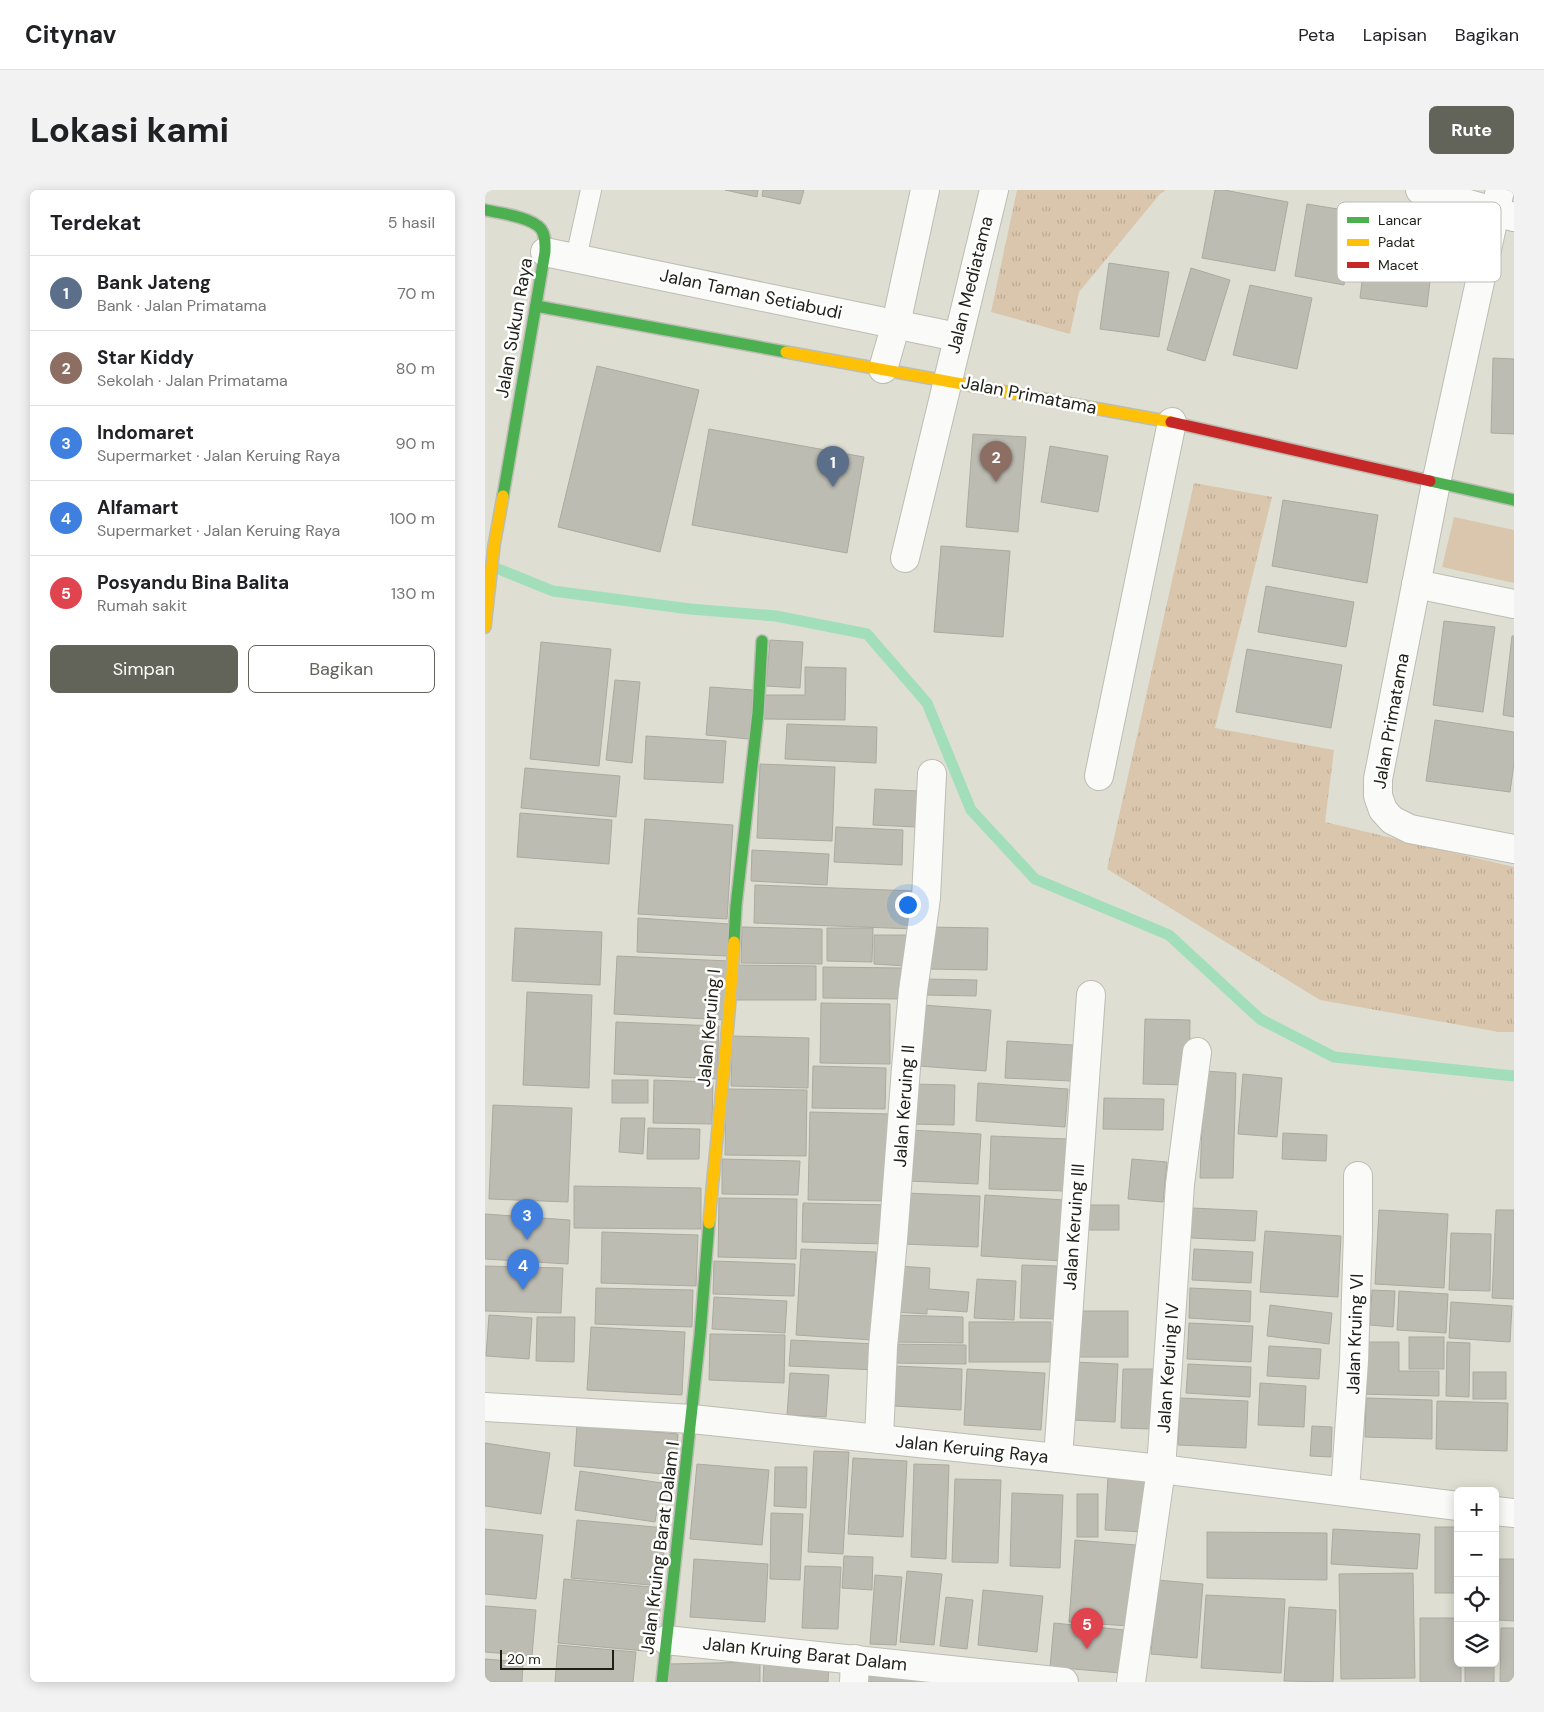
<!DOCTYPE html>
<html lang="id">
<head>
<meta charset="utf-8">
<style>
	:root { --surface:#fff; --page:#f2f2f2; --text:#202124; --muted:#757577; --line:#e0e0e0; --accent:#626359 }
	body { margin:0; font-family:"DM Sans",sans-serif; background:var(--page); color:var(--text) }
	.controls { position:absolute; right:15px; bottom:15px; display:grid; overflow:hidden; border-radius:8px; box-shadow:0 2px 12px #0003 }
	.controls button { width:45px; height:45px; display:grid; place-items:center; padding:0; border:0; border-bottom:1px solid var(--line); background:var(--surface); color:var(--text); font:25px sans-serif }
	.scale { position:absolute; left:15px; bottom:12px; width:114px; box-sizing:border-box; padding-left:5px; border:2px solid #1f2018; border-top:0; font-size:14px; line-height:18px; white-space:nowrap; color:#1f2018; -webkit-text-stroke:4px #fff; paint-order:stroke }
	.you { position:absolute; left:422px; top:714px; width:18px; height:18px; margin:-12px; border:4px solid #fff; border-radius:50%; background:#1a73e8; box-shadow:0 0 0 8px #1a73e833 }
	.badge { display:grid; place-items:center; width:32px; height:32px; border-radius:50%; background:var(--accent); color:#fff; font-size:16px; font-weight:700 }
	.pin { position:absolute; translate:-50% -41px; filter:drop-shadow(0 1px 2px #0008) }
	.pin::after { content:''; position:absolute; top:26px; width:18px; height:15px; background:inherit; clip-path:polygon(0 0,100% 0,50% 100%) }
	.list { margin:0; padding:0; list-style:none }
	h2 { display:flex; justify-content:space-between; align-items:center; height:65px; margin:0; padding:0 20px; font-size:21px }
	h2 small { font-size:16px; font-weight:400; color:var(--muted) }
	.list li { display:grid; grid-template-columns:32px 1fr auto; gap:15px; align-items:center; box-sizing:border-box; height:75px; padding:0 20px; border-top:1px solid var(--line) }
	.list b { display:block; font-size:19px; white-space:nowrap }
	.list p { margin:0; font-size:16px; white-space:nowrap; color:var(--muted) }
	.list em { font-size:16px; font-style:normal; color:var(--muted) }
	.actions { display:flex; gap:10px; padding:15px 20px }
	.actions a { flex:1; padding:11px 0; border:1px solid var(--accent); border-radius:8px; text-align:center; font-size:18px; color:var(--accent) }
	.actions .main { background:var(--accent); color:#fff }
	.icon { flex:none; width:28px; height:28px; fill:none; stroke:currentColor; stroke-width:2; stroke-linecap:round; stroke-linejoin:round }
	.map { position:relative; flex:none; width:1029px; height:1492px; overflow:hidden; border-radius:8px }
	header { display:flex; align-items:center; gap:30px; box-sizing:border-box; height:70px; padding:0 25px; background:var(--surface); border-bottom:1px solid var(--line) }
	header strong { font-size:24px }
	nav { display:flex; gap:28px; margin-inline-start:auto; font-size:18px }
	.intro { display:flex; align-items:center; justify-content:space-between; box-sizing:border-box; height:120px; padding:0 30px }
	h1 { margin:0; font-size:35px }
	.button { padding:12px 22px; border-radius:8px; background:var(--accent); color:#fff; font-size:18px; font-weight:700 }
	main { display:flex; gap:30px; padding:0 30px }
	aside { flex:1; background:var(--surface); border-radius:8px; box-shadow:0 2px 12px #0003 }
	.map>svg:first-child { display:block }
	.grass { fill:url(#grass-tufts) }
	.park { fill:#dac6ad }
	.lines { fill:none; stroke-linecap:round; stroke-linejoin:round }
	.stream { stroke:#a2deba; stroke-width:11 }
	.building { fill:#bdbcb2; stroke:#acaaa0 }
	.lane-casing { stroke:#bcbdb3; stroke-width:22 }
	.street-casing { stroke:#bcbdb3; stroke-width:30 }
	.fast-casing { stroke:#bcbdb3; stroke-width:14 }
	.slow-casing { stroke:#bcbdb3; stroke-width:14 }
	.jam-casing { stroke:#bcbdb3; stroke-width:14 }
	.lane { stroke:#fafaf8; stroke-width:20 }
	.street { stroke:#fafaf8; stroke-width:28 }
	.fast { stroke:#4caf50; stroke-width:11 }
	.slow { stroke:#ffc107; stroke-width:11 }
	.jam { stroke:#c62828; stroke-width:11 }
	.labels { text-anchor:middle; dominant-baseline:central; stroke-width:5; stroke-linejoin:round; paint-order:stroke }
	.street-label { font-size:18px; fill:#1f2018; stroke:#fff }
	.key { fill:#fff; stroke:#bcbcba; stroke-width:1 }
	.key-label { font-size:14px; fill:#1f2018 }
</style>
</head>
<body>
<header>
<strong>Citynav</strong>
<nav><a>Peta</a><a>Lapisan</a><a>Bagikan</a></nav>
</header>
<div class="intro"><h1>Lokasi kami</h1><a class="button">Rute</a></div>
<main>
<aside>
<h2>Terdekat<small>5 hasil</small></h2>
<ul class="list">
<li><span class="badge" style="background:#5c6f8a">1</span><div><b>Bank Jateng</b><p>Bank · Jalan Primatama</p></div><em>70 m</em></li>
<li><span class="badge" style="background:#8d6e63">2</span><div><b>Star Kiddy</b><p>Sekolah · Jalan Primatama</p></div><em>80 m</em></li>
<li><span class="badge" style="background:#3f7fe0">3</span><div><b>Indomaret</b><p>Supermarket · Jalan Keruing Raya</p></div><em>90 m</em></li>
<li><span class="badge" style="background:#3f7fe0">4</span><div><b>Alfamart</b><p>Supermarket · Jalan Keruing Raya</p></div><em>100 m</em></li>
<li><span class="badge" style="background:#e0444e">5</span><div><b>Posyandu Bina Balita</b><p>Rumah sakit</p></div><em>130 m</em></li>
</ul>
<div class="actions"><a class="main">Simpan</a><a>Bagikan</a></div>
</aside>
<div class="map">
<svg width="1029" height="1492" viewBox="0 0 1029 1492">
	<defs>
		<pattern id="grass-tufts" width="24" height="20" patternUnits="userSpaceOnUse" patternTransform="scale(1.25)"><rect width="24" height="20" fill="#dac6ad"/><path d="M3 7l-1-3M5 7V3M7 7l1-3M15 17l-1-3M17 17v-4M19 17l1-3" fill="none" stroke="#bbaa94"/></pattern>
	</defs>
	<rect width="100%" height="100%" fill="#dedfd2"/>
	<g class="grass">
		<path d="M532 0H681L675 4 594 102 585 144 506 122Z"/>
		<path d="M709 293 787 307 730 538 849 560 840 632 1029 677V842H1014L835 810 622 679Z"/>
	</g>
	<path class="park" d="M969 327 1029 340V393L957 377Z"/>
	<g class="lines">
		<path class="stream" d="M6 376 68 401 205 419 291 426 382 444 442 513 486 620 550 689 684 745 775 829 849 867 1029 886"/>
	</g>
	<g class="building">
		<path d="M240 0H273L272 7Z"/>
		<path d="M278 0H319L315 14 277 6Z"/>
		<path d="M730 0H739L803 12 790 81 717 68Z"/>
		<path d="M822 14 871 22 859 95 810 86Z"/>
		<path d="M884 32 951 40 942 117 875 108Z"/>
		<path d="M624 73 684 82 674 147 615 139Z"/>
		<path d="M706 78 745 90 720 171 682 160Z"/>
		<path d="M765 95 827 108 812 179 748 165Z"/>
		<path d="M1008 168 1029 169V244L1006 243Z"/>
		<path d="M112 176 214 200 175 362 73 337Z"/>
		<path d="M224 239 379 267 362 363 207 335Z"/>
		<path d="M488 244 541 247 533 342 481 337Z"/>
		<path d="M565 256 623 266 613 322 556 312Z"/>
		<path d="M798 310 893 325 882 393 787 376Z"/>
		<path d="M456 356 525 361 518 447 449 442Z"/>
		<path d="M781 396 869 412 861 457 773 442Z"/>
		<path d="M959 431 1010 437 998 522 948 515Z"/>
		<path d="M1027 446H1029V527L1018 525Z"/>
		<path d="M285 450 318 452 315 498 281 496Z"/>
		<path d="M56 452 126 459 114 576 45 569Z"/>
		<path d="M762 459 857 475 846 538 751 522Z"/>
		<path d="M320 477 361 478 360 530 278 529V505H320Z"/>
		<path d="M130 490 155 492 147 573 121 570Z"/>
		<path d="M225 497 268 500 264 549 221 545Z"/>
		<path d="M950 530 1029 542V573L1025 602 941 591Z"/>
		<path d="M302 534 392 537 391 573 300 569Z"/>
		<path d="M161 546 241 551 238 593 159 589Z"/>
		<path d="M275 574 350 577 347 651 272 648Z"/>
		<path d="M40 578 135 586 131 627 36 618Z"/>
		<path d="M390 599 433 601 431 637 388 635Z"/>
		<path d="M35 623 127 630 124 674 32 667Z"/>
		<path d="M160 629 248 635 242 729 153 724Z"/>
		<path d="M351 637 418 640 417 675 349 672Z"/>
		<path d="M267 660 344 664 342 695 266 691Z"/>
		<path d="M270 695 431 701 430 739 269 733Z"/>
		<path d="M153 728 245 734 243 766 152 762Z"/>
		<path d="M257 737 337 739V774L256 773Z"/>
		<path d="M442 737 503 738 502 780 442 779Z"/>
		<path d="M30 738 117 742 115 795 27 791Z"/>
		<path d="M342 738H388L387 772 342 771Z"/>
		<path d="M389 745H422L421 776 389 774Z"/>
		<path d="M132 766 244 771 241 830 129 824Z"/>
		<path d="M252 775 331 776V810H251Z"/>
		<path d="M338 777 417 778V809L338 808Z"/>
		<path d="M440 789 492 790 491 806 440 805Z"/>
		<path d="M42 802 107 805 104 898 38 895Z"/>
		<path d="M336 813 405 814V874L335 873Z"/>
		<path d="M438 815 506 820 501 881 433 876Z"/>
		<path d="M660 829 705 830 704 895 658 894Z"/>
		<path d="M131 832 234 836 232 889 129 884Z"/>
		<path d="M247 846 324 848 323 898 246 896Z"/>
		<path d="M522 851 588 855 586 891 520 888Z"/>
		<path d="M328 876 401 878 400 919 327 918Z"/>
		<path d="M719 881 751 883 748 988H715Z"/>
		<path d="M758 884 797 888 792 947 753 944Z"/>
		<rect x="127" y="890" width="36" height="23"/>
		<path d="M169 890 228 892 227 934 168 933Z"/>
		<path d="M493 893 583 899 580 937 491 931Z"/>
		<path d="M427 894 470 895 469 935 425 934Z"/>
		<path d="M241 899 322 900 321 966 240 965Z"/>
		<path d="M619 908 679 909 678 940 618 939Z"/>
		<path d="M8 915 87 918 83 1012 4 1009Z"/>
		<path d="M325 922 405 924 403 1011 323 1010Z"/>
		<path d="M136 928H160L158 964 134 962Z"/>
		<path d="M163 938 215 939 214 969H162Z"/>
		<path d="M425 940 496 944 493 994 423 991Z"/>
		<path d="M798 943 842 945 841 971 797 969Z"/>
		<path d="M506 946 583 949 581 1001 504 999Z"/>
		<path d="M237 969 315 971 313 1005 237 1004Z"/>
		<path d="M647 969 682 972 678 1012 643 1009Z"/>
		<path d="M89 996 216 998V1039L89 1038Z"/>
		<path d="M420 1003 495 1006 493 1057 418 1054Z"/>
		<path d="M500 1005 580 1010 577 1071 496 1066Z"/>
		<path d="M234 1008 312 1009 311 1069 233 1067Z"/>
		<path d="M318 1013 405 1015 404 1054 317 1052Z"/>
		<rect x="602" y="1015" width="32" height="25"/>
		<path d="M707 1018 772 1021 770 1051 706 1048Z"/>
		<path d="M894 1020 963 1024 959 1098 890 1094Z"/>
		<path d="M1011 1020H1029V1109L1007 1108Z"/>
		<path d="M0 1024 85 1030 83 1074 0 1069Z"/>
		<path d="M780 1041 856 1046 853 1107 775 1102Z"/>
		<path d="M117 1042 213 1045 211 1096 116 1093Z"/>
		<path d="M966 1043 1006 1044 1005 1101 964 1100Z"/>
		<path d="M316 1059 391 1062 387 1150 311 1145Z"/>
		<path d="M709 1059 768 1062 766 1093 707 1090Z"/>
		<path d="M229 1071 310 1074 309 1106 228 1104Z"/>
		<path d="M537 1075 572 1076 570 1129 535 1128Z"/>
		<path d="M0 1076 78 1078 76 1123 0 1121Z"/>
		<path d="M411 1076 445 1078 444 1099 484 1102 482 1122 442 1119V1124L408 1122Z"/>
		<path d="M492 1089 531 1091 529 1130 489 1128Z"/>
		<path d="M111 1098 208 1100 207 1137 110 1134Z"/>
		<path d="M705 1098 766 1101 765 1132 704 1128Z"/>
		<path d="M887 1100 910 1101 908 1137 885 1135Z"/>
		<path d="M914 1101 963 1104 961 1143 912 1140Z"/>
		<path d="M229 1107 302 1111 300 1143 227 1139Z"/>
		<path d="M966 1112 1027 1116 1025 1152 964 1148Z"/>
		<path d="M785 1115 847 1123 844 1154 782 1146Z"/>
		<rect x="592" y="1121" width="51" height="46"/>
		<path d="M4 1125 47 1128 44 1169 1 1166Z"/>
		<path d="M410 1125 478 1127V1153L410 1152Z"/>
		<path d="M52 1127H90L89 1172 51 1171Z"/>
		<rect x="484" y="1132" width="82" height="40"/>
		<path d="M704 1133 768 1136 766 1172 702 1169Z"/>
		<path d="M106 1137 200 1142 197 1205 102 1200Z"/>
		<path d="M225 1144 300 1145 299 1193 224 1190Z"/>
		<rect x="924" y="1147" width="35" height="32"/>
		<path d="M306 1150 392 1154 391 1180 304 1176Z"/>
		<path d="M876 1152H914V1181H954V1206L875 1204Z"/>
		<path d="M962 1152 985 1153 984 1207 961 1206Z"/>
		<path d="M406 1154 481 1155V1174L406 1173Z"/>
		<path d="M784 1156 836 1159 834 1189 782 1186Z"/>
		<path d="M590 1172 633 1174 630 1232 587 1230Z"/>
		<path d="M703 1174 766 1177 765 1207 701 1203Z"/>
		<path d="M410 1176 477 1179 476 1220 409 1216Z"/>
		<path d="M482 1179 560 1183 556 1240 479 1235Z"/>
		<path d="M638 1179H669L668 1239 636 1238Z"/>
		<rect x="988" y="1182" width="33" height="27"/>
		<path d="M305 1183 344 1185 341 1227 302 1225Z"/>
		<path d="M775 1193 821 1196 819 1237 773 1235Z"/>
		<path d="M695 1208 763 1211 761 1258 693 1255Z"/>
		<path d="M881 1208 947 1210V1249L880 1247Z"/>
		<path d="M952 1211 1023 1213 1022 1261 951 1259Z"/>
		<path d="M92 1235 193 1244 190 1285 89 1276Z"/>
		<path d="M827 1236 847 1237 846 1267 825 1266Z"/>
		<path d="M0 1253 65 1263 56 1324 0 1316Z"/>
		<path d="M329 1261 364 1262 358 1364 323 1362Z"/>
		<path d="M368 1268 422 1271 418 1347 363 1344Z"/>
		<path d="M212 1274 284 1280 277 1355 205 1349Z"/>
		<path d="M429 1274 464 1275 461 1369 426 1367Z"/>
		<path d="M290 1277H322L321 1318 289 1316Z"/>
		<path d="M95 1281 177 1293 170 1332 90 1320Z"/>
		<path d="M623 1286 663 1288 660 1342 620 1340Z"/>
		<path d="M470 1289 516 1290 513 1373 467 1372Z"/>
		<path d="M527 1303 578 1305 575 1378 525 1376Z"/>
		<rect x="592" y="1304" width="21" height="43"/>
		<path d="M286 1323 318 1324 315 1390 285 1389Z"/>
		<path d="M92 1330 181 1338 176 1396 86 1388Z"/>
		<rect x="950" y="1337" width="23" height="66"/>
		<rect x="1010" y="1337" width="1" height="66"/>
		<path d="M0 1339 58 1345 51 1409 0 1404Z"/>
		<path d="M848 1339 935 1344 932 1379 846 1374Z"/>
		<path d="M722 1342 842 1343V1390L722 1388Z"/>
		<path d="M590 1350 651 1355 645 1436 584 1432Z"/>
		<path d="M359 1366 388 1367 387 1400 357 1398Z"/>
		<path d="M209 1369 283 1374 280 1432 205 1427Z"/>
		<path d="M1014 1369H1029V1431L1013 1430Z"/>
		<path d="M320 1376 356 1377 353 1439 317 1438Z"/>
		<path d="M422 1381 457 1384 449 1455 415 1452Z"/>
		<path d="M928 1383 930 1488 856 1489 854 1384Z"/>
		<path d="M390 1385 417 1387 411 1455 385 1454Z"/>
		<path d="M79 1389 177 1398 171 1462 73 1453Z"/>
		<path d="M672 1390 718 1394 712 1468 666 1464Z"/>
		<path d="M498 1400 558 1406 552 1462 493 1455Z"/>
		<path d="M721 1405 800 1409 796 1483 716 1478Z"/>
		<path d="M461 1407 488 1410 482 1459 455 1456Z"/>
		<path d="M0 1416 51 1420 47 1466 0 1462Z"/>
		<path d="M804 1417 851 1420 848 1492 799 1491Z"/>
		<path d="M935 1428H973V1473H976V1492H935Z"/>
		<path d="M569 1433 640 1440 636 1483 565 1477Z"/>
		<path d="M1016 1438H1029V1492H1015Z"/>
		<path d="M73 1455 151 1462 148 1492H70Z"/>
		<path d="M0 1469 38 1472 37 1492H0Z"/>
		<path d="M279 1471 344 1474 343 1492H278Z"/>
		<path d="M275 1472V1492H183V1474Z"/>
		<rect x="980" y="1473" width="29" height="19"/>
		<path d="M374 1482 480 1492H374Z"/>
	</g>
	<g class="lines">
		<defs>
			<path id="lane" d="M91 68 106 0"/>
			<g id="street">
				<path d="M935 0 1029 27"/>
				<path d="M1015 0 951 293 893 589V606L898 620 907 630 925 639 1029 659"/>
				<path d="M60 62 472 147"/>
				<path d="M398 179 411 134 440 0"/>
				<path d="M420 368 509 0"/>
				<path d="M931 394 1029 414"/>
				<path d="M614 586 687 232"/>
				<path d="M0 1217 207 1229 676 1279 973 1316"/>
				<path d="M394 1249 398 1157 408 1050 421 878 428 801 441 708 447 584"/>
				<path d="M573 1268 606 805"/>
				<path d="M860 1301 869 1171 873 1042V986"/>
				<path d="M1010 1321 1029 1323"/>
				<path d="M181 1450 579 1492"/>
				<path d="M369 1492 370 1469"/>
				<path d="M646 1492 676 1279 695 994 712 862"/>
			</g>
			<g id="fast">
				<path d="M0 20C14 23 47 27 56 39 61 46 60 54 60 62L18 306"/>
				<path d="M51 116 301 162"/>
				<path d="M945 291 1029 310"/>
				<path d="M249 752 251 716 273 523 277 451"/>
				<path d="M177 1492 215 1145 224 1033"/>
			</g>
			<g id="slow">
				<path d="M301 162 686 232"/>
				<path d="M0 437 9 356 18 306"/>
				<path d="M224 1033C232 939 244 846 249 752"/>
			</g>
			<path id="jam" d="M686 232 945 291"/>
		</defs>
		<use href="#lane" class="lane-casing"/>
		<use href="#street" class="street-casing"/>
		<use href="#fast" class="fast-casing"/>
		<use href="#slow" class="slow-casing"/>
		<use href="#jam" class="jam-casing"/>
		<use href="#lane" class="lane"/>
		<use href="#street" class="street"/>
		<use href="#fast" class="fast"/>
		<use href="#slow" class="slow"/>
		<use href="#jam" class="jam"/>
	</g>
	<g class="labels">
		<g class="street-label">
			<text transform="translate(485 95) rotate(-76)">Jalan Mediatama</text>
			<text transform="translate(266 104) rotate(12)">Jalan Taman Setiabudi</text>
			<text transform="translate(29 138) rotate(-80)">Jalan Sukun Raya</text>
			<text transform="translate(544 205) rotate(11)">Jalan Primatama</text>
			<text transform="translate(906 531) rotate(-80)">Jalan Primatama</text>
			<text transform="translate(224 838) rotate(-85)">Jalan Keruing I</text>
			<text transform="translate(419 916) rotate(-86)">Jalan Keruing II</text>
			<text transform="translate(589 1037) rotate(-86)">Jalan Keruing III</text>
			<text transform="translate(870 1144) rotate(-88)">Jalan Kruing VI</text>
			<text transform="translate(683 1178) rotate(-86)">Jalan Keruing IV</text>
			<text transform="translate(487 1259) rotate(6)">Jalan Keruing Raya</text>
			<text transform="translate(175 1358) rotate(-83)">Jalan Kruing Barat Dalam I</text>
			<text transform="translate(320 1464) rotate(6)">Jalan Kruing Barat Dalam</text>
		</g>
	</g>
	<rect x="852" y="12" width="164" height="80" rx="8" class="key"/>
	<rect x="862" y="27" width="22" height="6" fill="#4caf50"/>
	<rect x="862" y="49" width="22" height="7" fill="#ffc107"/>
	<rect x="862" y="72" width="22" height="6" fill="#c62828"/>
	<g class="key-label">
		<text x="893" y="35">Lancar</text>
		<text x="893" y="57">Padat</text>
		<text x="893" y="80">Macet</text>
	</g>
</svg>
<div class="controls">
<button>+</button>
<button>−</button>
<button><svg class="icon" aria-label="locate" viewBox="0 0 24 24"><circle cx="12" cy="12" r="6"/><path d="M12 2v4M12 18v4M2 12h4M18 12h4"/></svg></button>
<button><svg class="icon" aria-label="layers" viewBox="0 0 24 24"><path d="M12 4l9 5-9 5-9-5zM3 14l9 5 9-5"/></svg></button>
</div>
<div class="scale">20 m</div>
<div class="you"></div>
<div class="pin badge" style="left:348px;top:297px;background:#5c6f8a">1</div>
<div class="pin badge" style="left:511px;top:292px;background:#8d6e63">2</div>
<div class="pin badge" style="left:42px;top:1050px;background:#3f7fe0">3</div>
<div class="pin badge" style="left:38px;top:1100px;background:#3f7fe0">4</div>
<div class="pin badge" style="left:602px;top:1459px;background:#e0444e">5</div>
</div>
</main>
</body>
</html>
